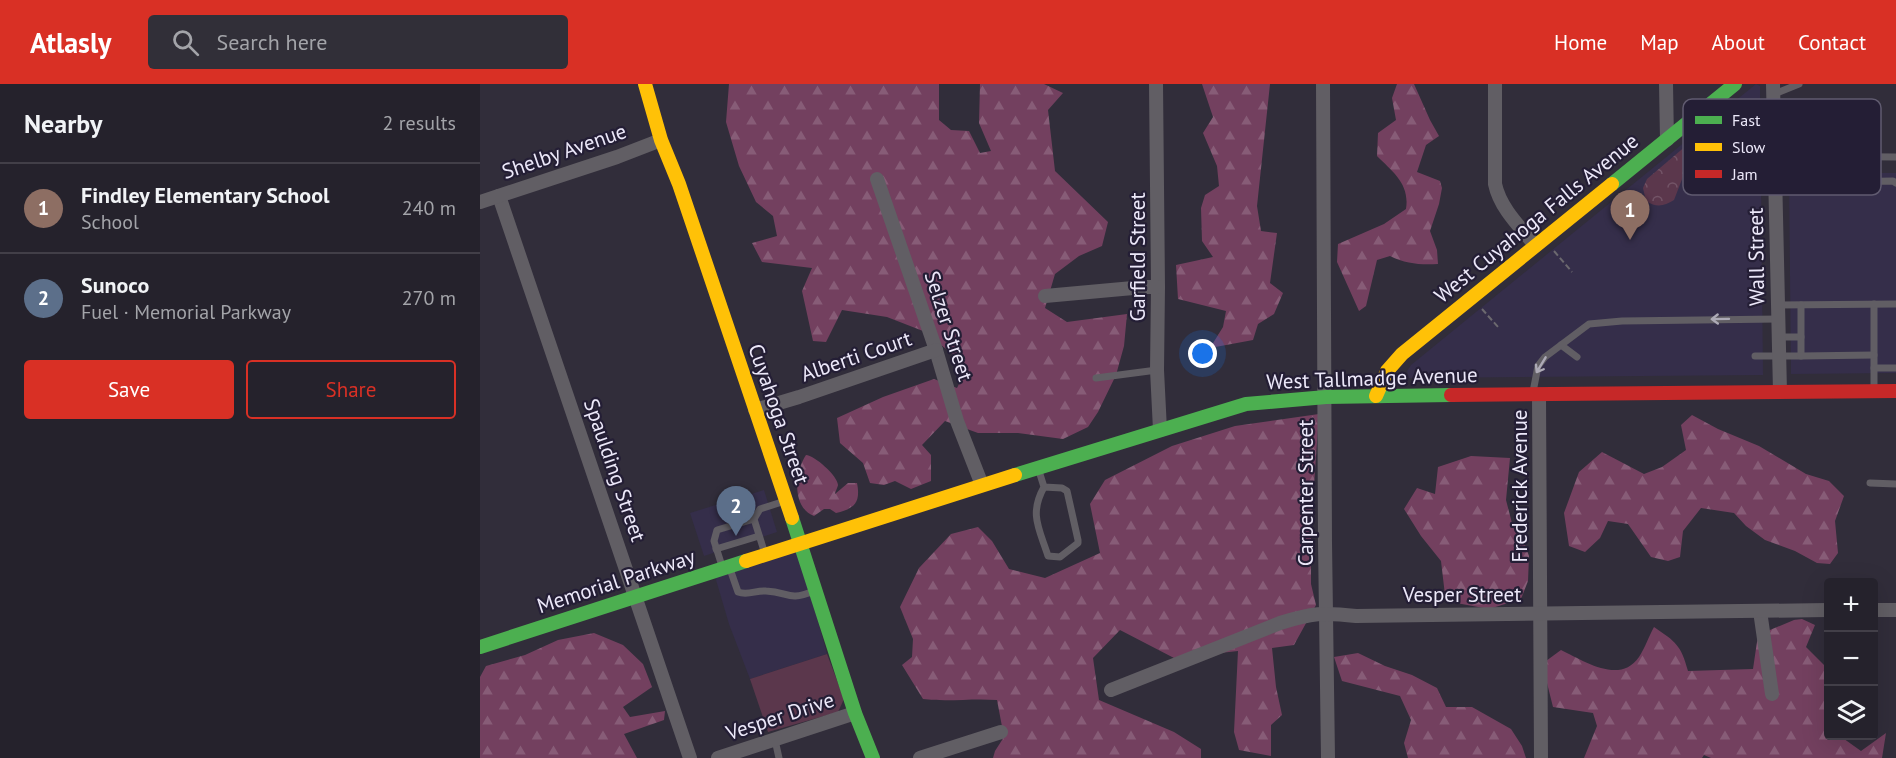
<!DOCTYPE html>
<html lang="en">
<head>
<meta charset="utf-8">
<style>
	:root { --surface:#25222c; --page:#312f38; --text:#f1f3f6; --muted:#a3a4a9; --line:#423f48; --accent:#d93025 }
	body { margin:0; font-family:"PT Sans",sans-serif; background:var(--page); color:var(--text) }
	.controls { position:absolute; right:18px; bottom:18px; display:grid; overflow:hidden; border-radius:6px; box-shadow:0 6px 24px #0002 }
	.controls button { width:54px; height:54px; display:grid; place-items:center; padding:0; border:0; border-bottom:2px solid var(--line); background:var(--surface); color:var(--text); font:30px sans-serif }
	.you { position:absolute; left:723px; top:270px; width:21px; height:21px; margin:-15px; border:4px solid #fff; border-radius:50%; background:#1a73e8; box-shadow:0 0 0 9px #1a73e833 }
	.badge { display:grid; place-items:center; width:39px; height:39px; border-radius:50%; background:var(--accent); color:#fff; font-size:20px; font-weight:700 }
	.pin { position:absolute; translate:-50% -50px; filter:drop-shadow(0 2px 3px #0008) }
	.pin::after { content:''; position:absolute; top:32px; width:21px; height:18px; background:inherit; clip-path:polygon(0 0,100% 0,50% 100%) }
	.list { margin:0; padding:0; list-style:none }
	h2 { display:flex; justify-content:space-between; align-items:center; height:78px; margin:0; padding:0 24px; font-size:26px }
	h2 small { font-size:20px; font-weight:400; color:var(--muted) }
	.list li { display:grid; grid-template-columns:39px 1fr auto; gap:18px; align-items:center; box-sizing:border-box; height:90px; padding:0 24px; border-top:2px solid var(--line) }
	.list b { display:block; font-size:22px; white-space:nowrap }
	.list p { margin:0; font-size:20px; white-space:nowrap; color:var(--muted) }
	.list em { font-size:20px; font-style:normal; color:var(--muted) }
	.actions { display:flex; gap:12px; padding:18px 24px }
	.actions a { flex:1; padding:14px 0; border:2px solid var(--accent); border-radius:6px; text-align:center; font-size:21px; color:var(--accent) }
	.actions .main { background:var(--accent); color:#fff }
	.icon { flex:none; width:33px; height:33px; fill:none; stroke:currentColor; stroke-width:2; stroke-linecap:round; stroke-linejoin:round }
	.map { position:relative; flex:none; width:1416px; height:674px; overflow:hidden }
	header { display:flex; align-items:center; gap:36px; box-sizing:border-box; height:84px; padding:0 30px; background:var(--accent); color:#fff }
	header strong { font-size:28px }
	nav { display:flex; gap:33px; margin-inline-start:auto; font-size:21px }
	.search { width:420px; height:54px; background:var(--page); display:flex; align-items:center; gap:15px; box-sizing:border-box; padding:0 21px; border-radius:6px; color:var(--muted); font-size:22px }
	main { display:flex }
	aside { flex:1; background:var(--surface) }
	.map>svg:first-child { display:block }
	.built { fill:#352e4a }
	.green { fill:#5b374c }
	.forest { fill:url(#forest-firs) }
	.park { fill:url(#park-crowns) }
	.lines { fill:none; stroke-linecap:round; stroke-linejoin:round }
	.path { stroke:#6c696f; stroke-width:2; stroke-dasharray:6 3; stroke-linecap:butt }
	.lane { stroke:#615e64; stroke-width:7 }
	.street { stroke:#615e64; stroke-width:14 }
	.fast { stroke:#4caf50; stroke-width:14 }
	.slow { stroke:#ffc107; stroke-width:14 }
	.jam { stroke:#c62828; stroke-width:14 }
	.oneway { stroke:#adaab6 }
	.labels { text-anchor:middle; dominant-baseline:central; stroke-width:4.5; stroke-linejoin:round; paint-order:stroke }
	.street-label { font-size:21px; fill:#ece8f9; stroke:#241e35 }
	.key { fill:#241e35; stroke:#605b70; stroke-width:1.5 }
	.key-label { font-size:16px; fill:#ece8f9 }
</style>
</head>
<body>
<header>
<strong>Atlasly</strong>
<div class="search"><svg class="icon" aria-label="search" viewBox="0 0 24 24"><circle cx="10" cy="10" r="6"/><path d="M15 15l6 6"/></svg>Search here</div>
<nav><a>Home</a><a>Map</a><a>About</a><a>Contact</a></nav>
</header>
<main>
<aside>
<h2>Nearby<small>2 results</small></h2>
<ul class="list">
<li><span class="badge" style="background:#8d6e63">1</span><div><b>Findley Elementary School</b><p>School</p></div><em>240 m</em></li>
<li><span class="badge" style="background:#5c6f8a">2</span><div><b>Sunoco</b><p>Fuel · Memorial Parkway</p></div><em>270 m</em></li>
</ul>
<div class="actions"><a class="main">Save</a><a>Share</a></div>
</aside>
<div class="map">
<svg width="1416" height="674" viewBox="0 0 1416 674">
	<defs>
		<pattern id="forest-firs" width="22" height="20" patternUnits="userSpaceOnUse" patternTransform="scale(1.5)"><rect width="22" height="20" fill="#73405f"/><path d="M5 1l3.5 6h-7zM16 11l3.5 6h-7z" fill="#875c77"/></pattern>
		<pattern id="park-crowns" width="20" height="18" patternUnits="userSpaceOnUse" patternTransform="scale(1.5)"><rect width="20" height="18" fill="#5b374c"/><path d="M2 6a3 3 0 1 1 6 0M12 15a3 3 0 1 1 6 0" fill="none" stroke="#735467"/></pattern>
	</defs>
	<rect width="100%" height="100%" fill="#312d3a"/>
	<g class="built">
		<path d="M1276 0 1280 2 1283 291 929 294 927 287 931 281Z"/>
		<path d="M1309 89H1416V289L1311 290Z"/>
		<path d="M284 406 297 448 224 472 210 429Z"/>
		<path d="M318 463 347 570 270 595 249 540 234 489Z"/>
	</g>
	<path class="green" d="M347 570 364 615 358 628 288 648 270 595Z"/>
	<g class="forest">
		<path d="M249 0H459V36L471 46 489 47 500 69 511 67 499 39 500 0H564L583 9 568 26 575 87 628 138 622 162 599 172 575 190 565 224 587 238 647 230 644 262 636 291 618 328 608 343 583 355 538 349H498L465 337 442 361 451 371V397L431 405 415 397 404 401 390 399 383 379 360 359 357 334 403 313 454 295 477 304 488 282 443 247 407 233 362 226 346 258 333 257 322 207 332 184 282 178 272 159 297 152 293 132 276 118 259 82 246 38Z"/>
		<path d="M722 0H790L777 122 781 147 797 149 790 199 803 209 794 230 778 240 773 256 730 264 743 243 746 227 698 215 696 181 733 173 722 157 721 124 725 111 739 102 737 82 723 49 733 33Z"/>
		<path d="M917 0H934L950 36 959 52 946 61 937 88 960 97 962 104 959 120 950 147 957 166 958 180C941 181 926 180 910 172L897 176 886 222 879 227 857 178 858 160 904 140 926 125C930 100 913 88 897 72L898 49 916 36 912 14Z"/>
		<path d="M839 330 831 444V500L836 521 814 561 792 564 796 603 802 631 791 641V672L759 666 754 648 758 567 694 574 640 546 613 574 619 616 694 648 721 665V674H513L515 667 524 653 517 616C492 614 468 618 443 615L422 581 432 573 433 555 420 523 439 484 471 450 498 443 512 457 529 485 565 494 620 469 610 420 625 396 692 362 755 342Z"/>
		<path d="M1212 331 1238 345 1279 362 1326 390 1349 397 1364 412 1355 437 1358 469 1350 480 1337 479 1315 467 1285 456 1266 442 1254 429 1221 424 1203 447 1200 473 1188 477 1171 473 1148 440 1128 437 1120 454 1105 468 1089 462 1084 429 1099 388 1122 368 1164 390 1182 383 1206 366 1201 341Z"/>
		<path d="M326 371C334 371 358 392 358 401 358 402 355 409 355 410L368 399H377C381 419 374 425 356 429L350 425H344L334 432C311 423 315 387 326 371Z"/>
		<path d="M991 372 1030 374 1026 416 1033 443 1044 458 1049 472 1048 497 1041 515 1009 525 971 518 965 511 961 477 941 452 924 425 937 404 955 410 958 383Z"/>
		<path d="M1322 535 1335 541 1326 563 1348 585V652H1360L1381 667 1406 649 1402 674H1231L1224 671 1222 674H1104L1117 642 1113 629 1073 623 1067 599 1066 577 1081 566C1104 577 1140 601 1159 573 1165 564 1169 552 1174 543 1196 558 1201 561 1208 587L1273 585 1278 551 1314 536Z"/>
		<path d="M114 549 143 561 163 580 172 603 143 623 150 633 185 627 184 636 144 650 157 674H0V593L6 582 45 571 78 556Z"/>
		<path d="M878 569 905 582 932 591 957 604 966 623H992L1031 645 1042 662 1046 674H928L924 659 931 636 920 612 862 597 854 573Z"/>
	</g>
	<path class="park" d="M1227 44 1234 51V61L1216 76 1204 90 1194 116C1184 122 1177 124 1166 117L1163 104 1167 95Z"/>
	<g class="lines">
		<g class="path">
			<path d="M1074 167 1092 188"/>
			<path d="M1002 225 1018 243"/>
		</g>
		<g class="lane">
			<path d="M1294 10 1319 0"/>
			<path d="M1295 72 1416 73"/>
			<path d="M1295 99 1413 97 1416 99"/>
			<path d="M1394 220V284"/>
			<path d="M1298 221 1416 220"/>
			<path d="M1299 253H1321"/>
			<path d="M1081 261 1097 273"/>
			<path d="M1275 272H1321V221"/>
			<path d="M1321 272 1394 271"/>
			<path d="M616 294 677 286"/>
			<path d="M1394 305V284H1416"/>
			<path d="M1053 308 1058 282 1065 273 1109 240 1142 237 1298 235"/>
			<path d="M559 387 564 403C549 430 559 444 568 472L580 473 598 459V456L587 407 582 404 564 403"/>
			<path d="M1390 399 1416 400"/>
			<path d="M236 465 279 452"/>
			<path d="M285 470 274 435 280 425 305 417"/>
			<path d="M242 482 234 457 237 446 274 435"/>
			<path d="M250 485 258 508C268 512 276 506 286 507 310 508 307 518 334 507"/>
			<path d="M295 656 299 674"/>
		</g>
		<g class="street">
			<path d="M676 0 678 203 677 286 680 346"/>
			<path d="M843 0 845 458 848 674"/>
			<path d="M1015 0V100C1020 124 1040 143 1055 161"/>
			<path d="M1186 0 1187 56"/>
			<path d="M1293 0 1300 308"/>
			<path d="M397 95 456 266 477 337 502 401"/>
			<path d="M19 112 210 674"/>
			<path d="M0 118 137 73 181 56"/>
			<path d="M565 212 664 203H678"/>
			<path d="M1059 311 1061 674"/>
			<path d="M275 326 319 313 456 266"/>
			<path d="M1394 526H1416"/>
			<path d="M1280 527 1292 610"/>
			<path d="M631 606 800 539C832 529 843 528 876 532L1348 526"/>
			<path d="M238 674 375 629"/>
			<path d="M440 674 521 648"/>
		</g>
		<g class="fast">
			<path d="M1132 100 1255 0"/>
			<path d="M535 391 766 320 846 313 971 311"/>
			<path d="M312 434 375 629 393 674"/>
			<path d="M0 563 266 477"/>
		</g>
		<g class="slow">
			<path d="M165 0 181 56 199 100 312 434"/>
			<path d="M896 312 907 287 922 270 1132 100"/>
			<path d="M266 477 535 391"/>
		</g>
		<path class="jam" d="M971 311 1416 307"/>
	</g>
	<defs><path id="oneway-shaft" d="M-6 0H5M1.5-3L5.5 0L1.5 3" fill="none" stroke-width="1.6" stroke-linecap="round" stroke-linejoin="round" transform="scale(1.5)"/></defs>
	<g class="oneway">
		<use href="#oneway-shaft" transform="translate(1240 235) rotate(179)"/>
		<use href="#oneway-shaft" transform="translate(1061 281) rotate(121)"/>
	</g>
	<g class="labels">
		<g class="street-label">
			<text transform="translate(84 67) rotate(-19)">Shelby Avenue</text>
			<text transform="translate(1056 134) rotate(-39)">West Cuyahoga Falls Avenue</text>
			<text transform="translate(657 173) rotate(-90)">Garfield Street</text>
			<text transform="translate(1276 173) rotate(-91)">Wall Street</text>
			<text transform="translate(469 242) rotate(72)">Selzer Street</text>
			<text transform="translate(376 272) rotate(-19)">Alberti Court</text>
			<text transform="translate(892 294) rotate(-2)">West Tallmadge Avenue</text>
			<text transform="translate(299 330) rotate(71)">Cuyahoga Street</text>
			<text transform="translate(135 386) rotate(71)">Spaulding Street</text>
			<text transform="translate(1039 402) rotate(-90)">Frederick Avenue</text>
			<text transform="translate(825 409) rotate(-90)">Carpenter Street</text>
			<text transform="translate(136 497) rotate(-18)">Memorial Parkway</text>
			<text x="982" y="510">Vesper Street</text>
			<text transform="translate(300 632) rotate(-18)">Vesper Drive</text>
		</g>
	</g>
	<rect x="1203" y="15" width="198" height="96" rx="9" class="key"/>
	<rect x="1215" y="32" width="27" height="8" fill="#4caf50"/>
	<rect x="1215" y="59" width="27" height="8" fill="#ffc107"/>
	<rect x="1215" y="86" width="27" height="8" fill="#c62828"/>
	<g class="key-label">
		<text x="1252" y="42">Fast</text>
		<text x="1252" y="69">Slow</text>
		<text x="1252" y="96">Jam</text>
	</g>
</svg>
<div class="controls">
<button>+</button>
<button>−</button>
<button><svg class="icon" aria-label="layers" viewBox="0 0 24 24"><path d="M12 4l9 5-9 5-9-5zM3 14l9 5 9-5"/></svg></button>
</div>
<div class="you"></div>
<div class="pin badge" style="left:1150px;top:156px;background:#8d6e63">1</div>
<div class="pin badge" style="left:256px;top:452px;background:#5c6f8a">2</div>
</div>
</main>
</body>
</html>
